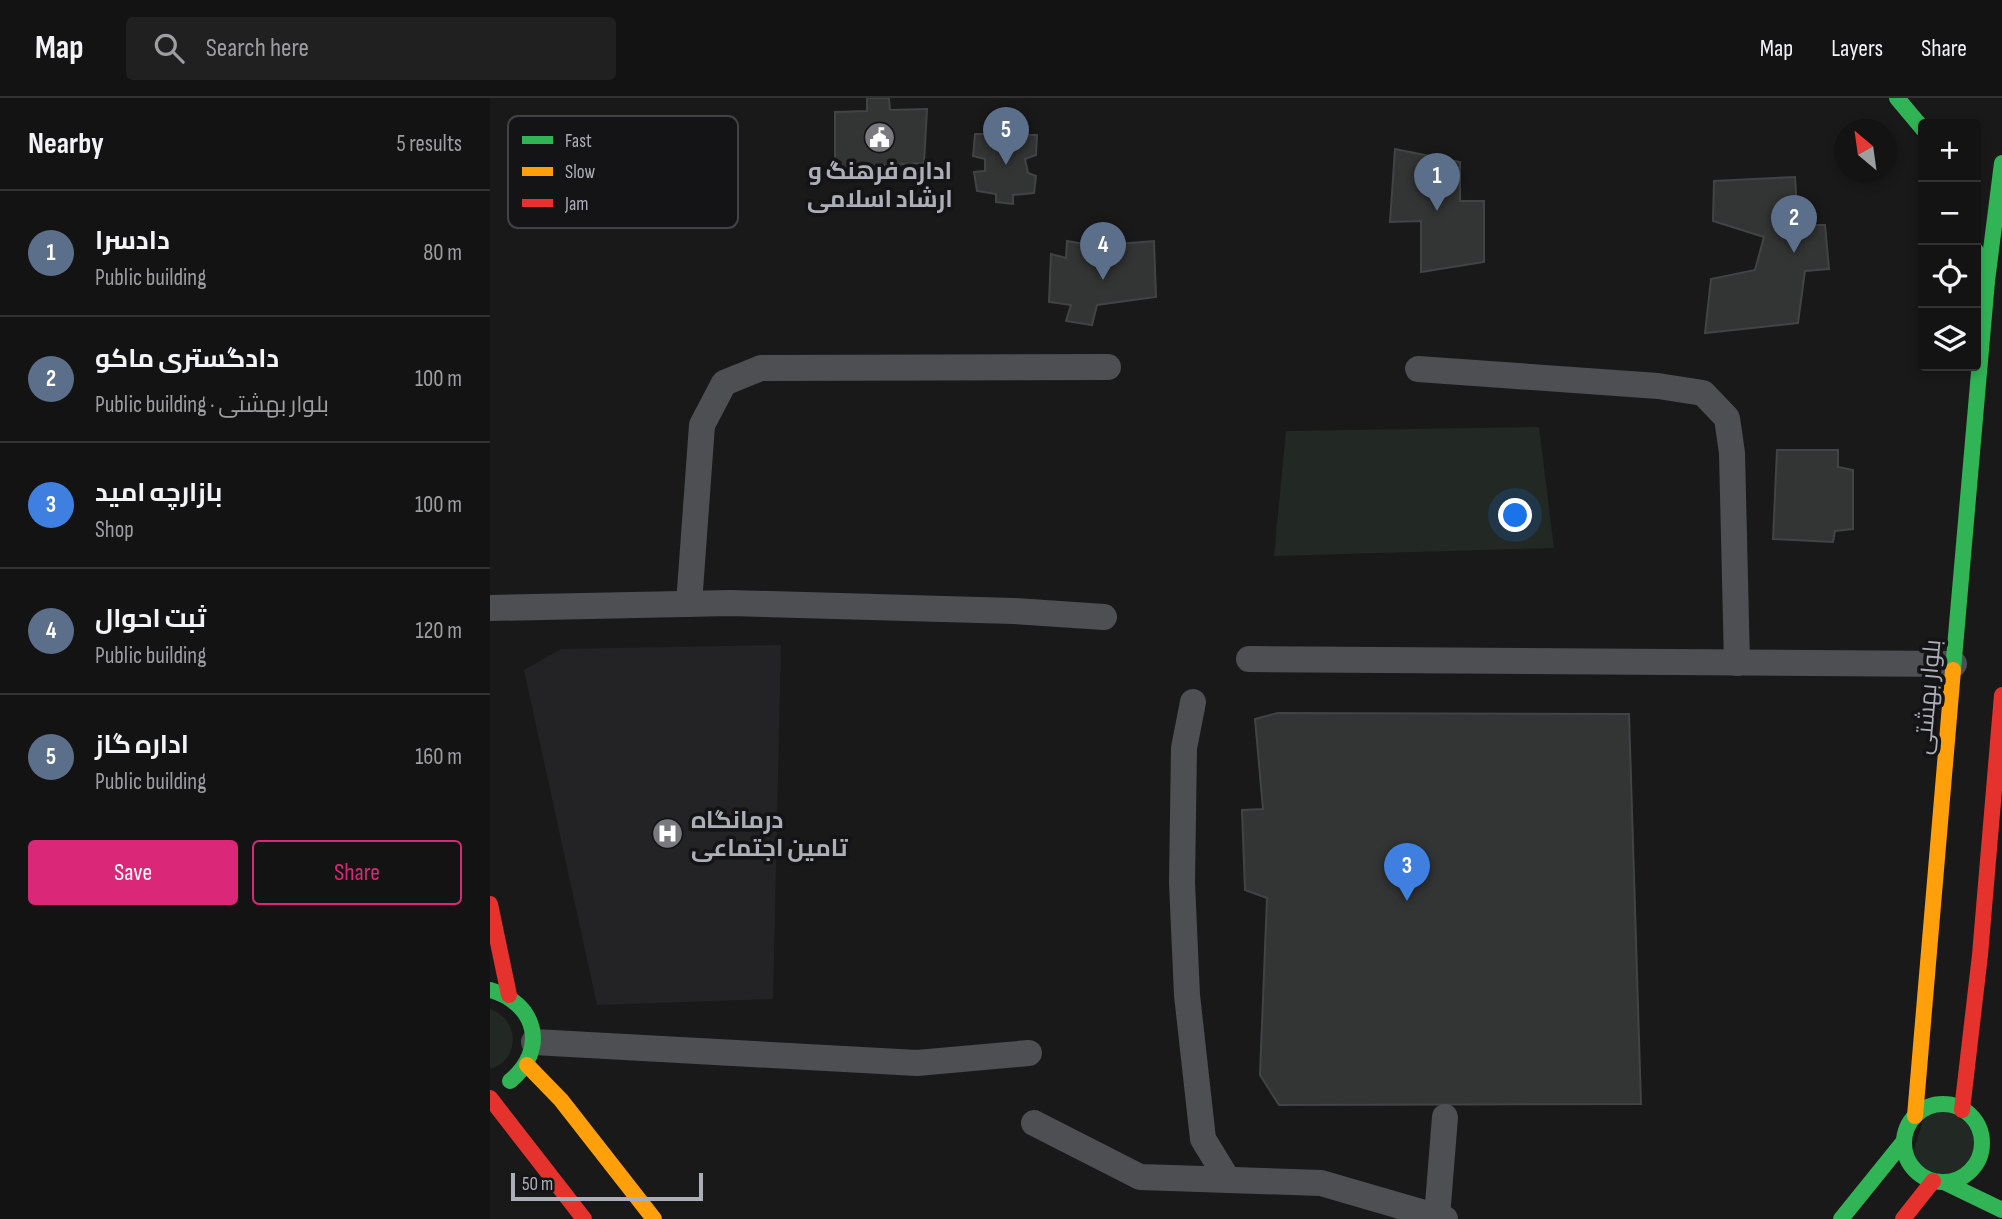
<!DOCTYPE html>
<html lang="en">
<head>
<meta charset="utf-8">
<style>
	:root { --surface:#131313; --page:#202021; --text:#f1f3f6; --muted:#9d9ea0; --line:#323233; --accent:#db2777 }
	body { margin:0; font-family:"Sofia Sans Condensed",Cairo,sans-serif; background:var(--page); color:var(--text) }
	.controls { position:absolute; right:21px; top:21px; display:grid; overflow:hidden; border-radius:7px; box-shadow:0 4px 10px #0003 }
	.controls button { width:63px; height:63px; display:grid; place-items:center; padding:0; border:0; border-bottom:2px solid var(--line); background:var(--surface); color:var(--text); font:35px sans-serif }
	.compass { position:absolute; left:1344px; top:21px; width:63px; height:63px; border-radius:50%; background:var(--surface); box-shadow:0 4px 10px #0003; rotate:331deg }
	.scale { position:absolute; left:21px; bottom:18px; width:192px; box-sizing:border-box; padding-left:7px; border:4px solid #acafb8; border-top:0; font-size:19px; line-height:24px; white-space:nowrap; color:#acafb8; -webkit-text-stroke:5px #141315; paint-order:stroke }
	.you { position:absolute; left:1026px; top:418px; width:24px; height:24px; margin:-18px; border:5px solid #fff; border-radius:50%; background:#1a73e8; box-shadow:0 0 0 10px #1a73e833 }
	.badge { display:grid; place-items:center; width:46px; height:46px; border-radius:50%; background:var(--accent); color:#fff; font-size:23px; font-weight:700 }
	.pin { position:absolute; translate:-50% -58px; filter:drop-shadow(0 2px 4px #0008) }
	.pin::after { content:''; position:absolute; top:37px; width:24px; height:21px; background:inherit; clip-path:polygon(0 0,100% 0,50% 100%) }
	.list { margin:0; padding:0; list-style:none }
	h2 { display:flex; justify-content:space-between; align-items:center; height:91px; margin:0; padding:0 28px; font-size:30px }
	h2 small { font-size:23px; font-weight:400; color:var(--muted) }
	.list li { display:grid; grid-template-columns:46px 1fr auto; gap:21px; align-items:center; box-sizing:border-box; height:126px; padding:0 28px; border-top:2px solid var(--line) }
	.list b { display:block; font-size:26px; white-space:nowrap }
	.list p { margin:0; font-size:23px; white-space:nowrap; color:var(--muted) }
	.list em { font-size:23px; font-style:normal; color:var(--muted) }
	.actions { display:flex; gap:14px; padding:21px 28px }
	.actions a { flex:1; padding:16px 0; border:2px solid var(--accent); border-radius:7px; text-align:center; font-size:24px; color:var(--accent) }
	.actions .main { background:var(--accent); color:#fff }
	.icon { flex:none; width:38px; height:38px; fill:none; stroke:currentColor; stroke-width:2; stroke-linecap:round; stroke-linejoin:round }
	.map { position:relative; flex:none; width:1512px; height:1121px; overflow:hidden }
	header { display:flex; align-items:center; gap:42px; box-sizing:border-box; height:98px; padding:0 35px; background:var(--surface); border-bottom:2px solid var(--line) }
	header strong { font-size:33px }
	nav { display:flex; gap:38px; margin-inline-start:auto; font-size:24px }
	.search { width:490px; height:63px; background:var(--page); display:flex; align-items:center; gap:18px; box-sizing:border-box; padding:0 24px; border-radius:7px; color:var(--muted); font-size:26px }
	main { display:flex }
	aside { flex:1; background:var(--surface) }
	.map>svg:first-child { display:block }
	.built { fill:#232325 }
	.green { fill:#222823 }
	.building { fill:#333434; stroke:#424345; stroke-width:2 }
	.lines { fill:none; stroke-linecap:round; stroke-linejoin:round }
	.street { stroke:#4e4f52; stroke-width:26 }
	.fast { stroke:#30b455; stroke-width:16 }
	.slow { stroke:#ff9f0a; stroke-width:16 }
	.jam { stroke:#e5322d; stroke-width:16 }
	.labels { text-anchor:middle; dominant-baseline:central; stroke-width:7; stroke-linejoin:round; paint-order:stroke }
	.poi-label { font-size:24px; font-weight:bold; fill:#acafb8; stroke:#141315 }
	.street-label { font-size:24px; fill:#acafb8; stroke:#141315 }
	.key { fill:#141315; stroke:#424246; stroke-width:2 }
	.key-label { font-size:19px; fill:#acafb8 }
</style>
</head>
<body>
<header>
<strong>Map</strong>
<div class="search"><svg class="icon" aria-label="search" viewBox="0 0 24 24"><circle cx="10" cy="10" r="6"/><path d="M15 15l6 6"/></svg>Search here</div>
<nav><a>Map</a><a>Layers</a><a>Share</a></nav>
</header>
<main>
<aside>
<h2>Nearby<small>5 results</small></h2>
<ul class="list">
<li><span class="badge" style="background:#5c6f8a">1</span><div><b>دادسرا</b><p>Public building</p></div><em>80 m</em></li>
<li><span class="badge" style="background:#5c6f8a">2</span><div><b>دادگستری ماکو</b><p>Public building · بلوار بهشتی</p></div><em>100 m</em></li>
<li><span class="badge" style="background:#3f7fe0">3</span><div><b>بازارچه امید</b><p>Shop</p></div><em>100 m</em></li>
<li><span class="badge" style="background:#5c6f8a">4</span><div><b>ثبت احوال</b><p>Public building</p></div><em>120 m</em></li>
<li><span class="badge" style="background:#5c6f8a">5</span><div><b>اداره گاز</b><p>Public building</p></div><em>160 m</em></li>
</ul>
<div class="actions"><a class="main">Save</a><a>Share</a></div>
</aside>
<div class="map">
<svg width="1512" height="1121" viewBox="0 0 1512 1121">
	<rect width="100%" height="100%" fill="#191919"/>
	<path class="built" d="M291 547 283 901 107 907 34 572 71 551Z"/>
	<g class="green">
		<path d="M1049 329 1064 450 784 458 796 333Z"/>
		<path d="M0 911C30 921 31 962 0 971Z"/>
		<path d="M1456 1012C1463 1014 1472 1016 1477 1021 1496 1037 1487 1062 1471 1075L1437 1076 1428 1068 1422 1058 1435 1017 1445 1013Z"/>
	</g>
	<g class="building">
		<path d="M377 0H399L400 12 437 11 434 65 345 70V14L377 13Z"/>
		<path d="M485 36H508V46L524 45 525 37H547L546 57 535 61 538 75 546 78 544 95 523 97V106L506 104V96L487 93 484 74 495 73V61L483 58Z"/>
		<path d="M905 51 970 64V103H994V164L931 174V123L900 124Z"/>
		<path d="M1305 79 1308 127H1335L1339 171 1315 173 1308 225 1215 235 1221 181 1265 172 1274 139 1223 123 1224 83Z"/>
		<path d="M577 143 613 149 611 164 628 162 627 146 664 143 666 199 607 207 602 227 576 223 581 207 559 204 561 156 576 160Z"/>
		<path d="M1287 352H1348V369L1363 372V431L1345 433 1343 444 1283 441Z"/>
		<path d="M788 615 1139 616 1151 1006 789 1007 770 977 777 800 755 792 752 712 773 711 765 621Z"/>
	</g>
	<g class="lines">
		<g class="street">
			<path d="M928 271 1168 288 1213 295 1237 320 1242 355 1247 565"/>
			<path d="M199 506 212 327 234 285 271 270 618 269"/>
			<path d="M0 510 241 505 524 513 614 519"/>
			<path d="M759 561 1464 566"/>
			<path d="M703 604 694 650 692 785 697 897 713 1041 738 1082"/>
			<path d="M44 944 427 965 539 955"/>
			<path d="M544 1025 650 1079 831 1085 955 1121"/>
			<path d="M947 1119 955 1019"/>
		</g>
		<g class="fast">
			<path d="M1407 0 1433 31"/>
			<path d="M1486 153 1497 183"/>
			<path d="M1463 572 1497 183 1512 65"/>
			<path d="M0 892C47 905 58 952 20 983"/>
			<circle cx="1453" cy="1045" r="39"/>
			<path d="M1454 1084 1512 1112"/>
			<path d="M1351 1121 1414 1043"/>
		</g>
		<g class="slow">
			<path d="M37 967 71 1002 164 1121"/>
			<path d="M1425 1018 1463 572"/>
		</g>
		<g class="jam">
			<path d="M0 806 19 897"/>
			<path d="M0 1000 94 1121"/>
			<path d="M1472 1012 1490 857 1512 597"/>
			<path d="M1413 1121 1443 1083"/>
		</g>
	</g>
	<defs>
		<symbol id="civic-disc" viewBox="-11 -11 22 22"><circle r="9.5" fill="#797a80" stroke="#141315"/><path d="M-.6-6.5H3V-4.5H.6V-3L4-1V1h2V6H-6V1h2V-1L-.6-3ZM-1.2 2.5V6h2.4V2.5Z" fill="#fff"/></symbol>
		<symbol id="hospital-disc" viewBox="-11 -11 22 22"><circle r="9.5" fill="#797a80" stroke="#141315"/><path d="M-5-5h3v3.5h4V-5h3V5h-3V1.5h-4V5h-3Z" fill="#fff"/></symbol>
	</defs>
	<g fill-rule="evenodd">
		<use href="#civic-disc" x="372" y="22" width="35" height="35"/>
		<use href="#hospital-disc" x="160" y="718" width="35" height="35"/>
	</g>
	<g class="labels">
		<g class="poi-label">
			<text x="390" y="73">اداره فرهنگ و<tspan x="390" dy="28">ارشاد اسلامی</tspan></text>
			<text x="201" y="722" text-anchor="start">درمانگاه<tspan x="201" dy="28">تامین اجتماعی</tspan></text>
		</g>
		<g class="street-label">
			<text transform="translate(1438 599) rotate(-85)">بلوار بهشتی</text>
		</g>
	</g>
	<rect x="18" y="18" width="230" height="112" rx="10" class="key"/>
	<rect x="32" y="38" width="31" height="8" fill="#30b455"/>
	<rect x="32" y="69" width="31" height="9" fill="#ff9f0a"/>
	<rect x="32" y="101" width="31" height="8" fill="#e5322d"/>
	<g class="key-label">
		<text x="75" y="49">Fast</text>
		<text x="75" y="80">Slow</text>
		<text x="75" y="112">Jam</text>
	</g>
</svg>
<div class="controls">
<button>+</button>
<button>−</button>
<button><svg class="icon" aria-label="locate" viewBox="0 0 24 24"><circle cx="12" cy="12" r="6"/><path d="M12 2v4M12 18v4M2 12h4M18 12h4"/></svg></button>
<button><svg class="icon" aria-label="layers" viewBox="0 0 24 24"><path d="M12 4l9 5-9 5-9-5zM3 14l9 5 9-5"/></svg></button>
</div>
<svg class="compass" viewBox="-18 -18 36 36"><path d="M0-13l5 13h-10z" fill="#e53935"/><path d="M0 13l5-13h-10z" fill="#9d9ea0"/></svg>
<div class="scale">50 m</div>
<div class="you"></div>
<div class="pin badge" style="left:947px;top:113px;background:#5c6f8a">1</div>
<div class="pin badge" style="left:1304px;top:155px;background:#5c6f8a">2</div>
<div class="pin badge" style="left:917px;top:803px;background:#3f7fe0">3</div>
<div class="pin badge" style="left:613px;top:182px;background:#5c6f8a">4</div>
<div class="pin badge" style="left:516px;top:67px;background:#5c6f8a">5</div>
</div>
</main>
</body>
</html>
